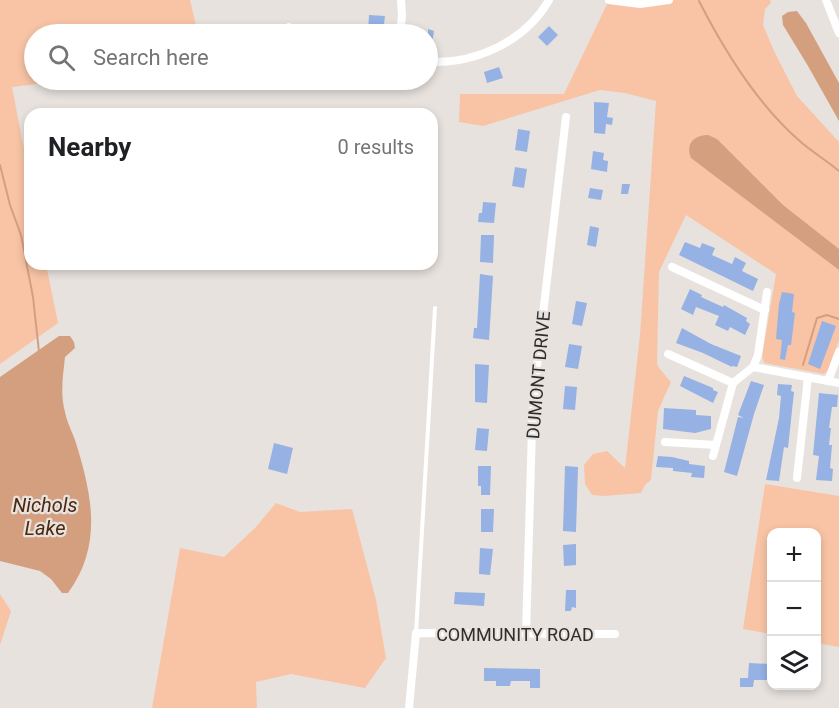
<!DOCTYPE html>
<html lang="en">
<head>
<meta charset="utf-8">
<style>
	:root { --surface:#fff; --page:#f6f6f6; --text:#202124; --muted:#757577; --line:#e0e0e0 }
	body { margin:0; font-family:Roboto,sans-serif; background:var(--page); color:var(--text) }
	.controls { position:absolute; right:18px; bottom:18px; display:grid; overflow:hidden; border-radius:12px; box-shadow:0 3px 9px #0003 }
	.controls button { width:54px; height:54px; display:grid; place-items:center; padding:0; border:0; border-bottom:2px solid var(--line); background:var(--surface); color:var(--text); font:30px sans-serif }
	.list { margin:0; padding:0; list-style:none }
	h2 { display:flex; justify-content:space-between; align-items:center; height:78px; margin:0; padding:0 24px; font-size:26px }
	h2 small { font-size:20px; font-weight:400; color:var(--muted) }
	.icon { flex:none; width:33px; height:33px; fill:none; stroke:currentColor; stroke-width:2; stroke-linecap:round; stroke-linejoin:round }
	.map { position:relative; flex:none; width:839px; height:708px; overflow:hidden }
	.search { position:absolute; background:var(--surface); box-shadow:0 3px 9px #0003; left:24px; top:24px; width:414px; height:66px; display:flex; align-items:center; gap:15px; box-sizing:border-box; padding:0 21px; border-radius:33px; color:var(--muted); font-size:22px }
	.panel { position:absolute; background:var(--surface); box-shadow:0 3px 9px #0003; left:24px; top:108px; width:414px; height:162px; border-radius:18px }
	.map>svg:first-child { display:block }
	.green { fill:#f8c4a5 }
	.water { fill:#d49f7f }
	.lines { fill:none; stroke-linecap:round; stroke-linejoin:round }
	.stream { stroke:#d49f7f; stroke-width:2 }
	.building { fill:#96b1e3 }
	.lane { stroke:#fff; stroke-width:4 }
	.street { stroke:#fff; stroke-width:8 }
	.labels { text-anchor:middle; dominant-baseline:central; stroke-width:4.5; stroke-linejoin:round; paint-order:stroke }
	.street-label { font-size:18px; fill:#302d2c; stroke:#e8e2de }
	.water-label { font-size:20px; font-style:italic; fill:#4b280f; stroke:#e8e2de }
</style>
</head>
<body>
<div class="map">
<svg width="839" height="708" viewBox="0 0 839 708">
	<rect width="100%" height="100%" fill="#e8e2de"/>
	<g class="green">
		<path d="M0 0H190L198 34H34V80H70L12 87 30 180V264H46L58 323 0 364Z"/>
		<path d="M609 0H770L771 3 765 9 763 25 774 51 797 96 839 142V340L828 370 824 374 764 363 762 356 776 274 686 215 659 272 657 363 659 368 671 382 658 411 651 480 645 485 641 493 604 496 592 495 585 484 584 465 593 454 607 451 625 468 640 335 656 101 625 93 600 90 483 126 459 122 460 94H564Z"/>
		<path d="M765 484 839 496V647L817 643 816 532H772L771 634 743 629Z"/>
		<path d="M276 503 300 512 352 509 376 600 386 658 365 688 291 674 256 682 257 708H152L180 548 224 557 255 528Z"/>
		<path d="M0 594 11 611 0 645Z"/>
	</g>
	<g class="water">
		<path d="M797 11 806 23 839 83V121L808 66 783 25 782 16 788 12Z"/>
		<path d="M708 135 717 139 783 205 839 249V270L691 158C685 144 694 135 708 135Z"/>
		<path d="M59 336H70L74 342 75 348 65 357C63 376 60 394 65 412 67 423 73 433 76 443 92 495 103 545 68 593H62L51 579 40 571 0 561V377Z"/>
	</g>
	<g class="lines">
		<g class="stream">
			<path d="M699 1C725 52 758 106 802 143 814 153 827 161 839 171"/>
			<path d="M0 165 10 205 21 235 33 297 39 352"/>
			<path d="M803 365 817 318 827 315 839 319"/>
		</g>
	</g>
	<g class="building">
		<path d="M369 15 385 16 383 32 368 31Z"/>
		<path d="M549 26 558 35 547 46 538 37Z"/>
		<path d="M428 29 434 31 431 50 428 49Z"/>
		<path d="M499 67 503 78 487 83 484 72Z"/>
		<path d="M594 102 609 103 607 117 613 118 612 125 606 124 605 134 594 133Z"/>
		<path d="M518 129 530 131 527 152 515 150Z"/>
		<path d="M593 151 604 153 603 160 608 161 607 172 591 169Z"/>
		<path d="M515 167 527 169 524 188 512 186Z"/>
		<path d="M622 184H630L628 194H621Z"/>
		<path d="M590 188 603 190 601 200 588 198Z"/>
		<path d="M483 202 496 203 494 223 478 222 479 213H482Z"/>
		<path d="M590 226 599 228 596 247 587 245Z"/>
		<path d="M481 235H494L493 263 480 262Z"/>
		<path d="M685 242 700 248 702 243 715 248 712 255 732 264 735 257 746 263 742 271 758 279 753 291 679 255Z"/>
		<path d="M480 274 493 276 489 340 473 338 474 328H477Z"/>
		<path d="M690 289 702 295 701 297 723 307 724 305 747 318 746 321 750 324 745 335 730 327 728 331 715 325 719 316 696 307 693 315 681 309Z"/>
		<path d="M782 292 794 294 792 312 795 313 791 345H788L785 360 780 359 782 340 776 339 779 304Z"/>
		<path d="M576 301 587 303 582 326 572 324Z"/>
		<path d="M822 321 836 326 820 369 808 364Z"/>
		<path d="M682 328 711 344 741 356 737 367 732 366V367L703 353 676 343Z"/>
		<path d="M569 344 582 346 578 369 565 367Z"/>
		<path d="M475 364 489 365 487 403 475 402Z"/>
		<path d="M684 376 713 388V390L718 392 713 403 680 386Z"/>
		<path d="M751 381 764 385 754 414 737 476 724 472 738 417 744 418 738 415Z"/>
		<path d="M778 384 792 385 791 391 794 392 788 448 784 447 779 481 766 480 779 418 781 396 777 395Z"/>
		<path d="M565 386 577 387 575 410 563 409Z"/>
		<path d="M819 393 838 395 837 407H832L829 428H831L829 445H832L830 468 833 469 832 481 816 480 819 456 813 455Z"/>
		<path d="M664 408 696 410V415L711 416V429L695 433 663 429Z"/>
		<path d="M477 428 489 429 487 451 475 450Z"/>
		<path d="M274 443 293 448 287 474 268 469Z"/>
		<path d="M658 456 672 457 689 461V464L705 466 704 478 691 477 692 473 673 471V468L656 467Z"/>
		<path d="M478 466H491L490 495H481V486H478Z"/>
		<path d="M565 466 578 467 576 532 563 531Z"/>
		<path d="M481 509H494L493 532H481Z"/>
		<path d="M576 544V565L564 566 563 545Z"/>
		<path d="M480 548 493 549 490 575 479 574Z"/>
		<path d="M566 590H576V608L572 607 571 611H565Z"/>
		<path d="M455 592 485 593 484 606 454 604Z"/>
		<path d="M749 663 771 664V680H754L753 687H740V678H748Z"/>
		<path d="M484 668 540 669V688H530V681H511L510 686H496V681H484Z"/>
	</g>
	<g class="lines">
		<path class="lane" d="M416 633 435 308"/>
		<g class="street">
			<path d="M609 0 640 4 669 0"/>
			<path d="M826 0 839 33"/>
			<path d="M289 27 300 34"/>
			<path d="M400 34 402 15 401 0"/>
			<path d="M428 62C475 64 525 42 549 0"/>
			<path d="M672 267 765 310"/>
			<path d="M668 354 733 383"/>
			<path d="M753 367 839 383"/>
			<path d="M828 381 839 352"/>
			<path d="M665 442 716 445"/>
			<path d="M713 456 733 383 753 367 758 355 767 292"/>
			<path d="M797 478 808 377"/>
			<path d="M526 634 532 428 536 374 566 117"/>
			<path d="M409 708 416 633 615 634"/>
		</g>
	</g>
	<g class="labels">
		<g class="street-label">
			<text transform="translate(538 375) rotate(-85)">DUMONT DRIVE</text>
			<text x="515" y="634">COMMUNITY ROAD</text>
		</g>
		<g class="water-label">
			<text x="45" y="505">Nichols<tspan x="45" dy="23">Lake</tspan></text>
		</g>
	</g>
</svg>
<div class="controls">
<button>+</button>
<button>−</button>
<button><svg class="icon" aria-label="layers" viewBox="0 0 24 24"><path d="M12 4l9 5-9 5-9-5zM3 14l9 5 9-5"/></svg></button>
</div>
<div class="search"><svg class="icon" aria-label="search" viewBox="0 0 24 24"><circle cx="10" cy="10" r="6"/><path d="M15 15l6 6"/></svg>Search here</div>
<section class="panel">
<h2>Nearby<small>0 results</small></h2>
<ul class="list">
</ul>
</section>
</div>
</body>
</html>
